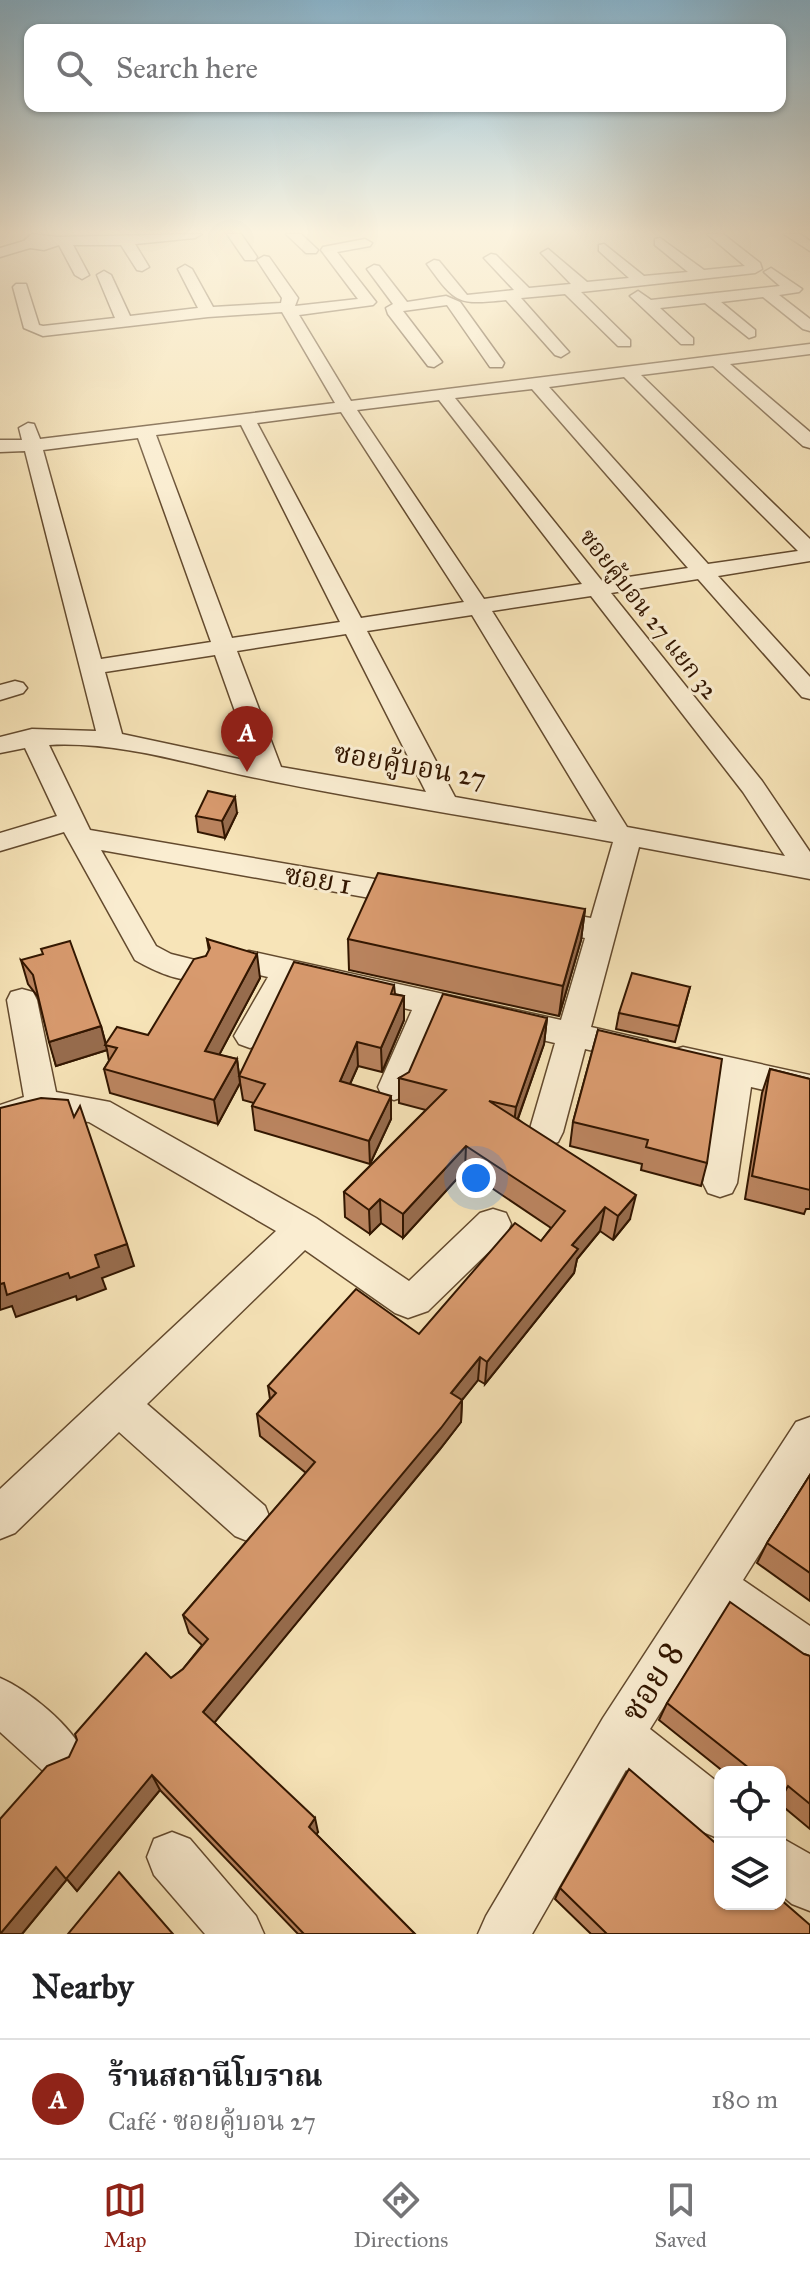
<!DOCTYPE html>
<html lang="en">
<head>
<meta charset="utf-8">
<style>
	:root { --surface:#fff; --page:#f2f2f2; --text:#202124; --muted:#757577; --line:#e0e0e0; --accent:#8f2418 }
	body { margin:0; font-family:"IM FELL Great Primer","Noto Serif Thai",serif; background:var(--page); color:var(--text) }
	.controls { position:absolute; right:24px; bottom:24px; display:grid; overflow:hidden; border-radius:16px; box-shadow:0 2px 6px #0004 }
	.controls button { width:72px; height:72px; display:grid; place-items:center; padding:0; border:0; border-bottom:2px solid var(--line); background:var(--surface); color:var(--text); font:40px sans-serif }
	.you { position:absolute; left:476px; top:1178px; width:28px; height:28px; margin:-20px; border:6px solid #fff; border-radius:50%; background:#1a73e8; box-shadow:0 0 0 12px #1a73e833 }
	.badge { display:grid; place-items:center; width:52px; height:52px; border-radius:50%; background:var(--accent); color:#fff; font-size:26px; font-weight:700 }
	.pin { position:absolute; translate:-50% -66px; filter:drop-shadow(0 2px 4px #0008) }
	.pin::after { content:''; position:absolute; top:42px; width:28px; height:24px; background:inherit; clip-path:polygon(0 0,100% 0,50% 100%) }
	.list { margin:0; padding:0; list-style:none }
	h2 { display:flex; justify-content:space-between; align-items:center; height:104px; margin:0; padding:0 32px; font-size:34px }
	h2 small { font-size:26px; font-weight:400; color:var(--muted) }
	.list li { display:grid; grid-template-columns:52px 1fr auto; gap:24px; align-items:center; box-sizing:border-box; height:120px; padding:0 32px; border-top:2px solid var(--line) }
	.list b { display:block; font-size:30px; white-space:nowrap }
	.list p { margin:0; font-size:26px; white-space:nowrap; color:var(--muted) }
	.list em { font-size:26px; font-style:normal; color:var(--muted) }
	.icon { flex:none; width:44px; height:44px; fill:none; stroke:currentColor; stroke-width:2; stroke-linecap:round; stroke-linejoin:round }
	.map { position:relative; flex:none; width:810px; height:1934px; overflow:hidden }
	.search { position:absolute; background:var(--surface); box-shadow:0 2px 6px #0004; left:24px; right:24px; top:24px; height:88px; display:flex; align-items:center; gap:20px; box-sizing:border-box; padding:0 28px; border-radius:16px; color:var(--muted); font-size:30px }
	.sheet { height:224px; background:var(--surface) }
	nav { display:flex; justify-content:space-around; align-items:center; box-sizing:border-box; height:112px; border-top:2px solid var(--line); background:var(--surface); font-size:22px; color:var(--muted) }
	nav a { display:grid; justify-items:center; gap:4px }
	nav .on { color:var(--accent) }
	.map>svg:first-child { display:block }
	.lines { fill:none; stroke-linecap:round; stroke-linejoin:round }
	.minor-casing { stroke:#634a2e; stroke-width:3 }
	.minor { fill:#faedd1; fill-rule:evenodd }
	.wall { fill:#ba845f; stroke:#321600; stroke-width:2 }
	.shaded-wall { fill:#976c4d; stroke:#321600; stroke-width:2 }
	.building { fill:#d89a6e; stroke:#321600; stroke-width:2 }
	.labels { text-anchor:middle; dominant-baseline:central; stroke-width:6; stroke-linejoin:round; paint-order:stroke }
	.far-street-label { font-size:24px; fill:#321600; stroke:#faedd1 }
	.street-label { font-size:28px; fill:#321600; stroke:#faedd1 }
	.near-street-label { font-size:34px; fill:#321600; stroke:#faedd1 }
</style>
</head>
<body>
<div class="map">
<svg width="810" height="1934" viewBox="0 0 810 1934">
	<rect width="100%" height="100%" fill="#f7e4b8"/>
	<filter id="stains"><feTurbulence type="fractalNoise" baseFrequency=".0025" numOctaves="4"/><feColorMatrix values="0 0 0 0 .2 0 0 0 0 .09 0 0 0 0 .02 0 0 0 .5 -.17"/></filter>
	<radialGradient id="worn" r=".72"><stop offset=".6" stop-color="#630" stop-opacity="0"/><stop offset="1" stop-color="#630" stop-opacity=".3"/></radialGradient>
	<g class="lines">
		<defs>
			<g id="minor">
				<path d="M32 234 57 237 202 234 195 238 135 244 149 267 142 271 137 270 121 245H73L89 275 82 279 75 275 59 245 44 250 30 248 0 257V248L24 241Z"/>
				<path d="M227 234H241L257 257 255 260H245Z"/>
				<path d="M286 234H301L318 250 316 253H306Z"/>
				<path d="M707 234H723L760 263 762 269 755 273 581 292 630 340V346H618L565 294 521 298 569 352 561 357 555 355 506 300C457 305 456 304 427 264L434 260 439 261 467 295 514 290 484 258 491 254 496 255 529 288 571 284 541 253 548 249 587 282 629 278 599 251V245L604 244 644 276 688 272 655 245V239L660 238 704 270 745 266Z"/>
				<path d="M784 234H800L810 241V251Z"/>
				<path d="M365 239 372 243 370 246 337 252 376 302 373 305 299 315 351 401 810 344V354L730 364 810 432V448L803 446 713 366 641 375 810 539V561L718 576 810 677V699L802 697 698 579 611 593 762 781 810 852V879L639 847 591 1027 647 1040 652 1049 647 1058 636 1061 585 1049 563 1132 558 1142 546 1146 534 1142 529 1132 555 1043 440 1016 406 1096 394 1100 382 1096 378 1087 412 1010 295 983 261 1044 250 1048 239 1044 234 1036 268 977 238 970 234 962 238 954 249 951 561 1020 585 938 533 927 529 920 533 913 543 910 591 918 613 842C499 821 384 804 271 781 197 767 124 741 49 745L90 830 409 885 419 888 423 895 419 902 409 905 101 850 156 946 171 954 207 963 211 971 207 979C184 985 154 971 135 960L64 832 0 851V833L57 816 25 748 0 753V737L32 729 96 731 25 451 0 452V440H22L19 428 28 423 34 424 40 439 335 403 282 312 208 317 43 336 24 328 13 287 16 284H26L39 325 43 326 115 318 97 275 104 271 111 275 130 316 198 308 178 269 185 265 192 269 213 307 281 303 282 298 257 260 264 256 269 257 298 298 295 306 358 299 321 250 323 247ZM624 377 798 551 708 564 549 387ZM532 389 688 568 602 581 455 398ZM439 400 582 584 484 599 357 410ZM341 412 464 602 361 618 257 423ZM241 425 340 622 232 638 156 435ZM138 438 211 642 101 659 43 450ZM591 596 743 792 785 856 627 827 492 611ZM472 615 597 822 455 797 367 631ZM346 634 426 792 281 767 237 651ZM215 655 253 762 122 734 105 672Z"/>
				<path d="M374 265 379 266 407 302 446 296 460 302 504 363 502 367H490L447 305 403 311 442 362 434 367 428 366 388 314 386 308 393 304 367 269Z"/>
				<path d="M771 268 802 289 799 292 779 295 810 319V331L803 329 763 297 721 302 755 330V336L749 338 705 303 660 308 693 338V344H681L630 296 638 291 651 300 780 286 764 272Z"/>
				<path d="M15 681 23 683 27 688 23 693 0 700V685Z"/>
				<path d="M22 989 33 992 37 1000 56 1092 110 1102 316 1218 409 1281 480 1213 493 1209 506 1213 511 1224 506 1235 428 1311 408 1318 395 1313 305 1250 147 1404 265 1506 271 1521 265 1536 250 1542 235 1536 119 1432 15 1533 0 1539V1489L276 1231 89 1122 48 1118 0 1131V1105L24 1097 7 1000 11 992Z"/>
				<path d="M683 1047 810 1075V1101L751 1087 737 1183 732 1193 720 1197 708 1193 703 1183 719 1080 672 1068 667 1059 672 1050Z"/>
				<path d="M810 1417V1473L743 1580 810 1626V1676L794 1669 720 1617 650 1729 720 1784V1839L703 1832 626 1770 532 1934H478L486 1916 603 1718 796 1422Z"/>
				<path d="M0 1678C28 1690 72 1726 84 1754L77 1771 60 1778 43 1771 0 1732Z"/>
				<path d="M172 1832 190 1839 256 1916 264 1934H205L154 1875 147 1857 154 1839Z"/>
				<path d="M780 1837 810 1854V1911L792 1904 780 1894Z"/>
			</g>
		</defs>
		<use href="#minor" class="minor-casing"/>
		<use href="#minor" class="minor"/>
	</g>
	<g class="wall">
		<path d="M237 813 225 838 198 832 196 816Z"/>
		<path d="M585 909 581 940 559 1016 349 970 348 939Z"/>
		<path d="M207 939 260 978 219 1055 237 1059 240 1083 218 1124 110 1093 104 1069 109 1061 107 1050 56 1066 38 997 28 984 21 960 101 1026 106 1044 148 1035 206 956 209 951Z"/>
		<path d="M394 985 395 994 404 996V1020L382 1072 358 1066 350 1084 391 1119 370 1164 255 1130 252 1106 254 1103 243 1100 239 1076Z"/>
		<path d="M690 987 675 1042 616 1029 619 1013Z"/>
		<path d="M547 1018 544 1044 518 1119 630 1219 613 1240 600 1231 577 1259 574 1273 485 1384 478 1380 462 1400 461 1422 440 1449 214 1722 318 1832 316 1834 415 1934H298L160 1790 77 1891 67 1879 22 1934H0L69 1757 171 1678 183 1669 202 1645 189 1633 183 1615 306 1473 260 1436 257 1414 270 1399 268 1386 419 1334 541 1241 551 1228 465 1170 403 1238 381 1223 370 1234 345 1217 344 1192 426 1110 399 1103V1078Z"/>
		<path d="M598 1030 707 1163 701 1186 641 1170 642 1164 570 1146 573 1122Z"/>
		<path d="M770 1069 810 1079V1209H806L804 1214 745 1199 762 1093Z"/>
		<path d="M810 1475V1601L757 1563 767 1543Z"/>
		<path d="M804 1654 810 1656V1829L780 1804V1772H724L659 1720 667 1703Z"/>
		<path d="M560 1888 810 1934H591L555 1899Z"/>
	</g>
	<g class="shaded-wall">
		<path d="M235 797 237 813 225 838 222 821Z"/>
		<path d="M585 909 581 940 559 1016 563 986Z"/>
		<path d="M257 954 260 978 209 1074 205 1051Z"/>
		<path d="M404 996V1020L382 1072 381 1048Z"/>
		<path d="M547 1018 544 1044 513 1132 516 1107Z"/>
		<path d="M101 1026 107 1050 56 1066 49 1042Z"/>
		<path d="M357 1042 358 1066 341 1104 340 1081Z"/>
		<path d="M237 1059 240 1083 218 1124 214 1100Z"/>
		<path d="M391 1096V1119L370 1164 369 1141Z"/>
		<path d="M466 1146 465 1170 403 1238V1214Z"/>
		<path d="M636 1195 630 1219 613 1240 618 1216Z"/>
		<path d="M380 1199 381 1223 370 1234 369 1210Z"/>
		<path d="M605 1207 600 1231 577 1259 574 1273 485 1384 487 1362 572 1245Z"/>
		<path d="M127 1244 134 1266 102 1278 106 1289 77 1300 76 1296 16 1317 12 1306 0 1310V1284L95 1255Z"/>
		<path d="M480 1357 478 1380 450 1415 451 1393Z"/>
		<path d="M462 1400 461 1422 440 1449 210 1728 203 1712Z"/>
		<path d="M152 1775 160 1790 77 1891 67 1879 22 1934H0L56 1867Z"/>
		<path d="M315 1818 318 1832 312 1840 309 1827Z"/>
	</g>
	<g class="building">
		<path d="M208 791 235 797 222 821 196 816Z"/>
		<path d="M378 873 585 909 563 986 348 939Z"/>
		<path d="M207 939 257 954 205 1051 237 1059 214 1100 104 1069 117 1048 105 1045 117 1027 148 1035 194 959 206 956 210 948Z"/>
		<path d="M70 941 101 1026 49 1042 33 975 21 960 43 954 41 949Z"/>
		<path d="M294 962 394 985 391 994 404 996 381 1048 357 1042 340 1081 391 1096 369 1141 252 1106 265 1084 239 1076Z"/>
		<path d="M632 973 690 987 679 1026 619 1013Z"/>
		<path d="M443 994 547 1018 516 1107 489 1101 636 1195 618 1216 605 1207 572 1245 578 1249 487 1362 480 1357 451 1393 462 1400 441 1428 203 1712 315 1818 309 1827 415 1934H304L152 1775 66 1879 56 1867 0 1934V1819L47 1766 69 1757 77 1740 75 1734 146 1653 171 1678 183 1669 208 1639 183 1615 315 1462 257 1414 276 1393 268 1386 356 1289 419 1334 515 1223 541 1241 565 1211 466 1146 403 1214 380 1199 369 1210 344 1192 446 1090 399 1078 409 1072Z"/>
		<path d="M598 1030 722 1059 707 1163 646 1147 648 1140 573 1122Z"/>
		<path d="M770 1069 810 1079V1190L752 1176Z"/>
		<path d="M41 1098 68 1100 74 1117 80 1106 127 1244 95 1255 99 1267 70 1278 68 1273 7 1295 4 1283 0 1284V1108Z"/>
		<path d="M810 1475V1573L767 1543Z"/>
		<path d="M730 1602 804 1654 810 1656V1804L788 1786 783 1795 780 1793V1772H754L667 1703Z"/>
		<path d="M629 1769 720 1847V1904H780V1899L810 1925V1934H607L560 1888Z"/>
		<path d="M119 1872 173 1934H68Z"/>
	</g>
	<linearGradient id="sky" x2="0" y2="1"><stop stop-color="#8ab8d2"/><stop offset="0.46" stop-color="#fbf3df"/><stop offset="1" stop-color="#fbf3df" stop-opacity="0"/></linearGradient>
	<rect width="810" height="505" fill="url(#sky)"/>
	<g class="labels">
		<g class="far-street-label">
			<text transform="translate(649 614) rotate(52)">ซอยคู้บอน 27 แยก 32</text>
		</g>
		<g class="street-label">
			<text transform="translate(410 765) rotate(10)">ซอยคู้บอน 27</text>
			<text transform="translate(318 879) rotate(10)">ซอย 1</text>
		</g>
		<g class="near-street-label">
			<text transform="translate(652 1682) rotate(-58)">ซอย 8</text>
		</g>
	</g>
	<rect width="100%" height="100%" filter="url(#stains)"/>
	<rect width="100%" height="100%" fill="url(#worn)"/>
</svg>
<div class="controls">
<button><svg class="icon" aria-label="locate" viewBox="0 0 24 24"><circle cx="12" cy="12" r="6"/><path d="M12 2v4M12 18v4M2 12h4M18 12h4"/></svg></button>
<button><svg class="icon" aria-label="layers" viewBox="0 0 24 24"><path d="M12 4l9 5-9 5-9-5zM3 14l9 5 9-5"/></svg></button>
</div>
<div class="you"></div>
<div class="pin badge" style="left:247px;top:772px">A</div>
<div class="search"><svg class="icon" aria-label="search" viewBox="0 0 24 24"><circle cx="10" cy="10" r="6"/><path d="M15 15l6 6"/></svg>Search here</div>
</div>
<section class="sheet">
<h2>Nearby<small></small></h2>
<ul class="list">
<li><span class="badge">A</span><div><b>ร้านสถานีโบราณ</b><p>Café · ซอยคู้บอน 27</p></div><em>180 m</em></li>
</ul>
</section>
<nav>
<a class="on"><svg class="icon" aria-label="map" viewBox="0 0 24 24"><path d="M3 6l6-2 6 2 6-2v14l-6 2-6-2-6 2zM9 4v14M15 6v14"/></svg>Map</a>
<a><svg class="icon" aria-label="directions" viewBox="0 0 24 24"><path d="M12 3l9 9-9 9-9-9zM9 14v-3h6M13 9l2 2-2 2"/></svg>Directions</a>
<a><svg class="icon" aria-label="saved" viewBox="0 0 24 24"><path d="M7 4h10v16l-5-4-5 4z"/></svg>Saved</a>
</nav>
</body>
</html>
